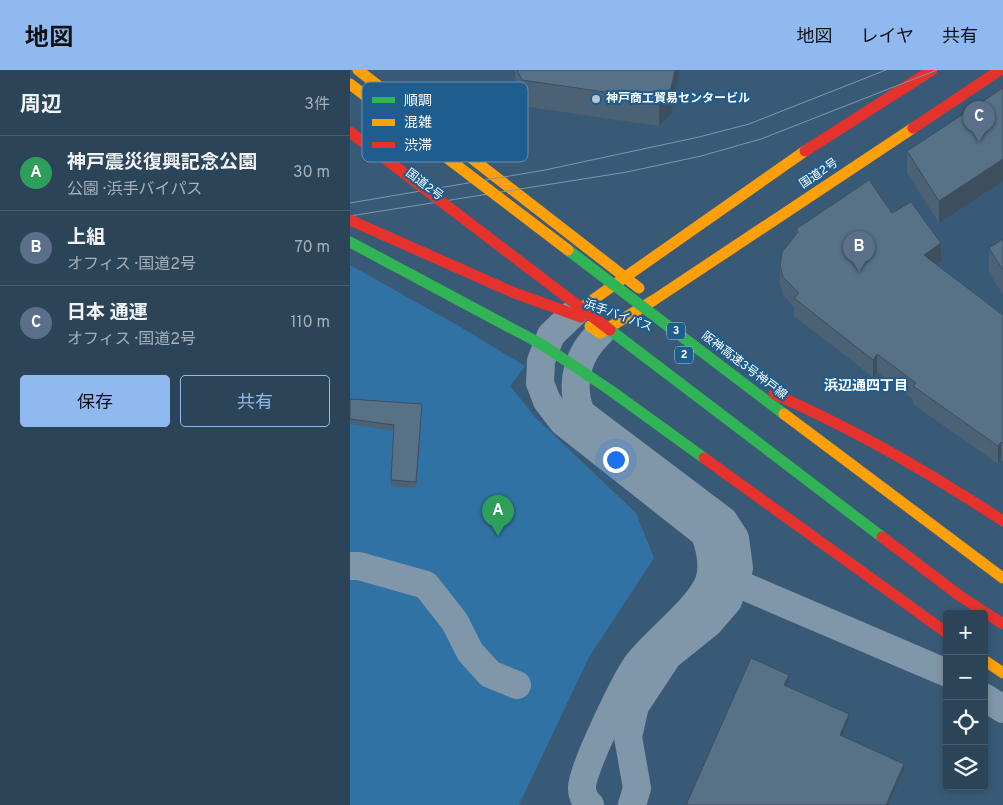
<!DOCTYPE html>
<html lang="ja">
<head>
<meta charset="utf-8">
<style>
	:root { --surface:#2b4458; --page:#374e61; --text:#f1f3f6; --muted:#a6b0ba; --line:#475c6e; --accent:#90b9f0 }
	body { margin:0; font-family:Overpass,"Noto Sans JP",sans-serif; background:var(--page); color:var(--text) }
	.controls { position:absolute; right:15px; bottom:15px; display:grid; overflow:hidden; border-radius:5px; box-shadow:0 2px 8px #0003 }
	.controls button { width:45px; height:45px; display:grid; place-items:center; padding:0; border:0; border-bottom:1px solid var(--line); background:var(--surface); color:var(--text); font:25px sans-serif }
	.you { position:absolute; left:265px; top:389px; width:18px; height:18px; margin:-12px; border:4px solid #fff; border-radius:50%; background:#1a73e8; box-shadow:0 0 0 8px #1a73e833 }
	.badge { display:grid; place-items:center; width:32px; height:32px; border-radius:50%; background:var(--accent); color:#fff; font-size:16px; font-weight:700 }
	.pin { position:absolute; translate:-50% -41px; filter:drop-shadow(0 1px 2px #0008) }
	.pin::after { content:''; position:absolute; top:26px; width:18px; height:15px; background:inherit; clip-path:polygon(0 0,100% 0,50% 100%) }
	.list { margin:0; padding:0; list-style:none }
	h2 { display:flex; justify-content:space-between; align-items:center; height:65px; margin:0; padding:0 20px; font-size:21px }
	h2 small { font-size:16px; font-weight:400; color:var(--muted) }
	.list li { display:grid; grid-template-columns:32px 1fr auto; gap:15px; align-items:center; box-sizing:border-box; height:75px; padding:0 20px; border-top:1px solid var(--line) }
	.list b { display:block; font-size:19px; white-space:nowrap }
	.list p { margin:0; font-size:16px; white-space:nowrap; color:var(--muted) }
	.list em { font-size:16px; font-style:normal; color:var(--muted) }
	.actions { display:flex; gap:10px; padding:15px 20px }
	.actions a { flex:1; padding:11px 0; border:1px solid var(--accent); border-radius:5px; text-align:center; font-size:18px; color:var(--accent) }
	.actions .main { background:var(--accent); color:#111 }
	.icon { flex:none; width:28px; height:28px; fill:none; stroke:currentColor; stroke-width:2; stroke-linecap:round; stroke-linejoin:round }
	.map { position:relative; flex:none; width:653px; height:735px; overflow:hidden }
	header { display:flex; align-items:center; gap:30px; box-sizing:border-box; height:70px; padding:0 25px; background:var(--accent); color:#111 }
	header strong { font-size:24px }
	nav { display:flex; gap:28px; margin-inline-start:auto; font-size:18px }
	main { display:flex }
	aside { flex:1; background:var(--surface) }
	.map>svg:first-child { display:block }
	.park { fill:#3172a4 }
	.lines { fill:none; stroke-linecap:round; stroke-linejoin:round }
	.street { stroke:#8096a9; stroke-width:28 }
	.slow { stroke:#ff9f0a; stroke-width:11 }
	.jam { stroke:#e5322d; stroke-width:11 }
	.tram { stroke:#8096a9; stroke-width:1 }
	.fast-bridge { stroke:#30b455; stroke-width:11 }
	.slow-bridge { stroke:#ff9f0a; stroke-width:11 }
	.jam-bridge { stroke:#e5322d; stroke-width:11 }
	.wall { fill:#4b6174 }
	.shaded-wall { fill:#3d4f5e }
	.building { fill:#577187; stroke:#3d4f5e }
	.poi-dot { fill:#bac5cf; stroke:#205d8f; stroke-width:2 }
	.labels { text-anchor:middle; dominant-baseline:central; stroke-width:4.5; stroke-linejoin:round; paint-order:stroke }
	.shield { fill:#205d8f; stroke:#bccedd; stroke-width:1 }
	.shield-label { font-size:11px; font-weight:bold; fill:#fff }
	.poi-label { font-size:12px; font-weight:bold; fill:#fff; stroke:#205d8f; text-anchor:start }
	.street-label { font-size:12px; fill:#fff; stroke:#205d8f }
	.neighbourhood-label { font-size:14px; font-weight:bold; fill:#fff; stroke:#205d8f }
	.key { fill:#205d8f; stroke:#638eb1; stroke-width:1 }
	.key-label { font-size:14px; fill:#fff }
</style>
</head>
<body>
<header>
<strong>地図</strong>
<nav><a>地図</a><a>レイヤ</a><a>共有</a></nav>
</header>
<main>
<aside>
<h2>周辺<small>3件</small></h2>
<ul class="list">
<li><span class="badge" style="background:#2e9e5b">A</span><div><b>神戸震災復興記念公園</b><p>公園 · 浜手バイパス</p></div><em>30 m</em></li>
<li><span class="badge" style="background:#5c6f8a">B</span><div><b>上組</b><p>オフィス · 国道2号</p></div><em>70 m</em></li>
<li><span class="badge" style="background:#5c6f8a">C</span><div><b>日本 通運</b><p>オフィス · 国道2号</p></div><em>110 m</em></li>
</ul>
<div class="actions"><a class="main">保存</a><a>共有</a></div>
</aside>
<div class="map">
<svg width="653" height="735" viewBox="0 0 653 735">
	<rect width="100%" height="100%" fill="#395a76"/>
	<path class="park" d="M0 195 107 255 175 296 160 316 186 348 286 443 304 488 239 587 169 735H0Z"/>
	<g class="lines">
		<g class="street">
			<path d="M224 243 201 265 191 291 190 313 197 331 213 352 355 464C361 481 365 500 357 516 342 544 308 568 288 593 276 609 231 701 232 718 232 725 235 731 240 735"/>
			<path d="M250 263C228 283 219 314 231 343L374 451 385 468 389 498 385 512 378 531 359 553 318 586 285 636 278 667 287 718 282 735"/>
			<path d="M0 496H9L76 515 105 552 120 582 140 604 167 615"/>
			<path d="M372 499 385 512 398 518 597 603"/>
			<path d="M634 627 653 639"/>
		</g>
		<g class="slow">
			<path d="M8 0 289 218"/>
			<path d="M224 243 455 81"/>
			<path d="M240 256 250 263 304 230 563 58"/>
			<path d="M634 590 653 603"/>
		</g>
		<g class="jam">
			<path d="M563 58 650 0"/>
			<path d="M455 81 582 0"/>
		</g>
		<g class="tram">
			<path d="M0 133 195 100 349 67 399 54 536 0"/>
			<path d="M0 146 277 102 351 86 411 69 587 0"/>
		</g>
		<g class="fast-bridge">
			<path d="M0 172 191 274 260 320 354 388"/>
			<path d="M218 180 434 344"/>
			<path d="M260 260 532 467"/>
		</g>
		<g class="slow-bridge">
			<path d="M0 14 218 180"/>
			<path d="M434 344 653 508"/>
		</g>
		<g class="jam-bridge">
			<path d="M0 62 260 260"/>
			<path d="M0 150 162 222 231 247"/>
			<path d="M424 324C505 359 580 403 653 451"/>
			<path d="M354 388 597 563"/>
			<path d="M532 467 610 526 653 554"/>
		</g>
	</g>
	<g class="wall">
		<path d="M165 0H330L321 44 309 56 172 36 165 22Z"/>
		<path d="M653 18 589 153 557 103V81Z"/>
		<path d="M542 143 591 191 586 194 653 245V391L651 390 648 394 563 334V329L527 302 523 307 444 246V237L433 225 430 213V195L446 164V159Z"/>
		<path d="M653 169V225L639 203V178Z"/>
		<path d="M0 329 72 340 66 418 41 416 44 361 0 354Z"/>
	</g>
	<g class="shaded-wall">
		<path d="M325 0H330L321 44 309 56V30Z"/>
		<path d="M653 89V111L589 153V131Z"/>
		<path d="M591 173V191L574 203V185Z"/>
		<path d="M527 284V302L523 307V290Z"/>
		<path d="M651 372V390L648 394V376Z"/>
		<path d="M439 605V611L434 620V615Z"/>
		<path d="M499 644V649L490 671V665Z"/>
		<path d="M554 694V699L538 735H536Z"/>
	</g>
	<g class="building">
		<path d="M167 0H325L321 18 309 30 172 10Z"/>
		<path d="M653 18V89L589 131 557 81Z"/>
		<path d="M519 110 542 143 561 132 591 173 574 185 653 245V373L651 372 648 376 563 316 566 313 527 284 523 290 444 228 449 223 433 207 430 195 432 182 448 162 446 159Z"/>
		<path d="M653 169V200L639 178Z"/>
		<path d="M0 329 72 334 66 412 41 410 44 355 0 349Z"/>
		<path d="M401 588 439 605 434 615 499 644 490 665 554 694 536 735H336Z"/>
	</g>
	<circle class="poi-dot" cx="246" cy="29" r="5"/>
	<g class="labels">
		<g class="shield">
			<rect x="317" y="252.5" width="18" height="17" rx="4"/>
			<rect x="325" y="276.5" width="18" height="17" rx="4"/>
		</g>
		<g class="shield-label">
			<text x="326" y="261">3</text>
			<text x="334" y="285">2</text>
		</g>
		<g class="poi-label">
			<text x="256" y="29">神戸商工貿易センタービル</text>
		</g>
		<g class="street-label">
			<text transform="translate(469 104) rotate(-34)">国道2号</text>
			<text transform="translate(74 115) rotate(37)">国道2号</text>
			<text transform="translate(268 246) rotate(20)">浜手バイパス</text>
			<text transform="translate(394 296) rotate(37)">阪神高速3号神戸線</text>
		</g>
		<g class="neighbourhood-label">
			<text x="516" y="316">浜辺通四丁目</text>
		</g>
	</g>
	<rect x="12" y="12" width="166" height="80" rx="8" class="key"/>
	<rect x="22" y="27" width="23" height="6" fill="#30b455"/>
	<rect x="22" y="49" width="23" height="7" fill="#ff9f0a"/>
	<rect x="22" y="72" width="23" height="6" fill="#e5322d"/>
	<g class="key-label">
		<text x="54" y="35">順調</text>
		<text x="54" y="57">混雑</text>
		<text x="54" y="80">渋滞</text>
	</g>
</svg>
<div class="controls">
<button>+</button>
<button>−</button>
<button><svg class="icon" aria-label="locate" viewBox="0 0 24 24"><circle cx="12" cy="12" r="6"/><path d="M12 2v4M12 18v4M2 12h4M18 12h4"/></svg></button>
<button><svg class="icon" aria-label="layers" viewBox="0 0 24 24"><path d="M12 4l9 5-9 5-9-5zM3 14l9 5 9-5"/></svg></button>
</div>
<div class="you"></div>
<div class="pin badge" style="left:148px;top:466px;background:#2e9e5b">A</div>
<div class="pin badge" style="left:509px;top:202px;background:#5c6f8a">B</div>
<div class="pin badge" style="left:629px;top:72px;background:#5c6f8a">C</div>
</div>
</main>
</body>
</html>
